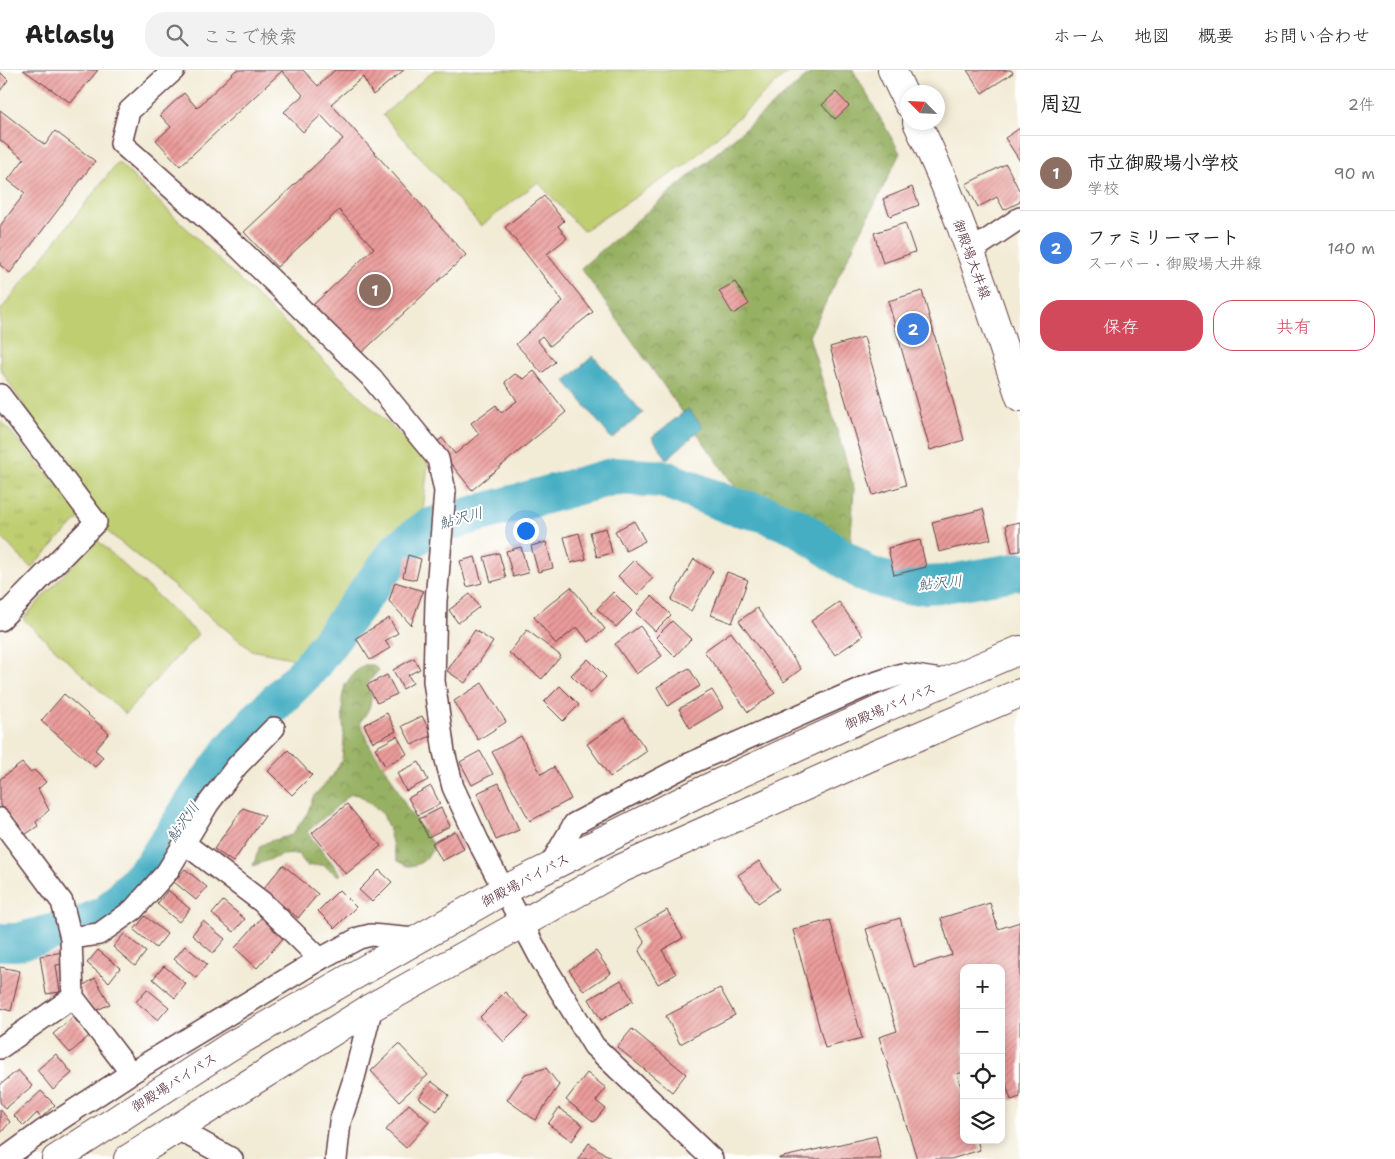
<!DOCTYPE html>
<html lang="ja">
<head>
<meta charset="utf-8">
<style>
	:root { --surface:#fff; --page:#f2f2f2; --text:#222; --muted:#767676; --line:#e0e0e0; --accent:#d1495b }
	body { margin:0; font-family:"Shantell Sans","Klee One",sans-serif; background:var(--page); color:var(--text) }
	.controls { position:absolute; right:15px; bottom:15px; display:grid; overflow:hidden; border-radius:10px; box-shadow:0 2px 8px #0003 }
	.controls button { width:45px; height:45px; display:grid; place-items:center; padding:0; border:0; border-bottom:1px solid var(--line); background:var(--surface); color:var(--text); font:25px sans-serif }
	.compass { position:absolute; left:900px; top:15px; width:45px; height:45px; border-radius:50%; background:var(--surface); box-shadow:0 2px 8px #0003; rotate:294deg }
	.you { position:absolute; left:525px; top:460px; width:18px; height:18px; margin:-12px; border:4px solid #fff; border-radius:50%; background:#1a73e8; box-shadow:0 0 0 8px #1a73e833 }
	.badge { display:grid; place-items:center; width:32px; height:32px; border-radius:50%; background:var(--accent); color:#fff; font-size:16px; font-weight:700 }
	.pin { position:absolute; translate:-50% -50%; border:2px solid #fff; box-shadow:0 1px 5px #0006 }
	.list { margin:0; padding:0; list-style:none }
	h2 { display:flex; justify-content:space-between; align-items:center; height:65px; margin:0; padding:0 20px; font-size:21px }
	h2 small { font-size:16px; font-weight:400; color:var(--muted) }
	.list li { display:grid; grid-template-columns:32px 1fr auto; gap:15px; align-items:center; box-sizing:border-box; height:75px; padding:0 20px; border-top:1px solid var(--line) }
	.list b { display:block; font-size:19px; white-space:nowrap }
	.list p { margin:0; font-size:16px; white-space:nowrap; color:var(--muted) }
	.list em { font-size:16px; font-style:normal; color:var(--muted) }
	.actions { display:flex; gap:10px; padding:15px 20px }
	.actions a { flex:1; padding:11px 0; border:1px solid var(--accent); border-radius:20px; text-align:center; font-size:18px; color:var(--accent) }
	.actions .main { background:var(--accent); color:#fff }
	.icon { flex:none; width:28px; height:28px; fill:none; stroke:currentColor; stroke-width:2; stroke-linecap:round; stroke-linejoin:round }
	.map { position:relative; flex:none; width:1020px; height:1089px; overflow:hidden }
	header { display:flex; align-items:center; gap:30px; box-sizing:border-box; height:70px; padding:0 25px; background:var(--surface); border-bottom:1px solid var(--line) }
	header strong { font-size:24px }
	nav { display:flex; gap:28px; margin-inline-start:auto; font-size:18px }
	.search { width:350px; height:45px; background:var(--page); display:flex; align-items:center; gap:12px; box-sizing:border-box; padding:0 18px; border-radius:20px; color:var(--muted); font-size:19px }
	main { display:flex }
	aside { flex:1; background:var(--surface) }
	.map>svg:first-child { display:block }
	.grass { fill:url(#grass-tufts); stroke:#84764e }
	.forest { fill:url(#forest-crowns); stroke:#706847 }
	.pitch { fill:#bfce71; stroke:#84764e }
	.water { fill:#44aec2; stroke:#476676 }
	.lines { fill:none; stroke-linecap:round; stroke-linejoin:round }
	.river { stroke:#44aec2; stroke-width:38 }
	.building { fill:url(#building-hatch) }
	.minor-casing { stroke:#633e44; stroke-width:24 }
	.primary-casing { stroke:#633e44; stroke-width:30 }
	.trunk-casing { stroke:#633e44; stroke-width:30 }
	.minor { stroke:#fff; stroke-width:21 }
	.primary { stroke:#fff; stroke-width:28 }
	.trunk { stroke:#fff; stroke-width:28 }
	.labels { text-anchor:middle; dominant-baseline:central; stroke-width:4; stroke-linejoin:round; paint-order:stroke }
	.street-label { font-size:14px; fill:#4a1f2b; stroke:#fff }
	.water-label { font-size:15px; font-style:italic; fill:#475f6f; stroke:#fff }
</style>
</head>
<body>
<header>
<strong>Atlasly</strong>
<div class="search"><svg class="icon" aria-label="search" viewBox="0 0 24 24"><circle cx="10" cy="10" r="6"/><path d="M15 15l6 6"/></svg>ここで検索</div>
<nav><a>ホーム</a><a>地図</a><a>概要</a><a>お問い合わせ</a></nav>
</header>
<main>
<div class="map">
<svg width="1020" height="1089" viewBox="0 0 1020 1089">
	<defs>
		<pattern id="grass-tufts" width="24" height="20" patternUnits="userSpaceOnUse" patternTransform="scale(1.25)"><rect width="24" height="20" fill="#bfce71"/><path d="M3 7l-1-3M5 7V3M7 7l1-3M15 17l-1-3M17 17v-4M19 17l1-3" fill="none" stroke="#a6b062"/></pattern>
		<pattern id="forest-crowns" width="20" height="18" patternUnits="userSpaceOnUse" patternTransform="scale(1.25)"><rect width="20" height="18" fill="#97b163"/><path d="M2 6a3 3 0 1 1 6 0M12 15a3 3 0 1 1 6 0" fill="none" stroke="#7d8f52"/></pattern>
		<pattern id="building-hatch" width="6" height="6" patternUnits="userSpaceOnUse" patternTransform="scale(1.25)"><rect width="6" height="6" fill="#ea9c9a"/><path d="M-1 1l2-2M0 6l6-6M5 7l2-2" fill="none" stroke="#c07f7e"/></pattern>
	</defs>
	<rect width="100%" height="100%" fill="#fff"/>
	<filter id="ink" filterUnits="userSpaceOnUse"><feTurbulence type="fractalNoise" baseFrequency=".02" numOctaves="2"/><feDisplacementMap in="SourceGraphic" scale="10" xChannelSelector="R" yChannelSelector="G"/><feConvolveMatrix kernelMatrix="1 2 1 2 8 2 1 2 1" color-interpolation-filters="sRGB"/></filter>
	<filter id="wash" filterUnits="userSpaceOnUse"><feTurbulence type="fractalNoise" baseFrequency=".0096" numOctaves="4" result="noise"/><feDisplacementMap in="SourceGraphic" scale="20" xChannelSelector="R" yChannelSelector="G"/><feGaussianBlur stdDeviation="1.12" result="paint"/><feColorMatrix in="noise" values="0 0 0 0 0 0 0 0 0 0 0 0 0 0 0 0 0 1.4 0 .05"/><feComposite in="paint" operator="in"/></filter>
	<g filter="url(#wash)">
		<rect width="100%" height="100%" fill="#f2ebd5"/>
		<path class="grass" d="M2 352 83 444 31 498 0 466V353Z"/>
		<g class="forest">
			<path d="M814 0H853L900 83 809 266 854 418 850 482 740 424 581 198Z"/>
			<path d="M364 595H373L379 600 367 614C375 630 370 639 360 652L370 676 391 707 407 738 434 776C430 786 421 796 409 796 405 796 400 792 397 791L388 757 383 744 359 725 351 724 307 762 341 804 339 806 323 795 307 796 298 784 282 785 253 796 260 776 270 771 292 765 308 742 313 727 333 705 342 690 344 670 342 629 345 615 353 604Z"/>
		</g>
		<g class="pitch">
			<path d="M434 0H786L787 3 688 93 583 161 538 112 481 156 383 45Z"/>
			<path d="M118 92 428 392 423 440 301 590 251 580 96 452 0 298V241Z"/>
			<path d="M96 469 198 564 125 644 23 549Z"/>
		</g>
		<g class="water">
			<path d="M593 286 643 343 612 369 565 311Z"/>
			<path d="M688 339 703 357 667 389 652 367Z"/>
		</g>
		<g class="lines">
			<path class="river" d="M0 872H17L84 854 108 843 153 795 202 720 233 678 262 646 309 599 400 478 429 457 615 406 664 409 732 436 763 443 799 458 867 505 907 516 944 514 1020 501"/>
		</g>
		<g id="blocks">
			<g class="building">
				<path d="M23 0H98L71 33Z"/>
				<path d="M236 0H303L318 16 335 0H404L373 25 363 7 331 34 466 185 357 287 311 237 374 178 339 140 277 197 244 162 343 69 321 45 303 62 284 42 303 25 282 1 180 96 156 70 171 57 160 45 184 23 197 38Z"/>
				<path d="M967 0H1011L1013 3 982 23Z"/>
				<path d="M0 2 8 10 0 21Z"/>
				<path d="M836 22 849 36 835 49 822 35Z"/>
				<path d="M0 40 45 75 55 61 95 91 10 203 0 195V156L25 123 8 110 24 89 0 70Z"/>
				<path d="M1020 58V91L1005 68Z"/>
				<path d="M1006 94 1020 122V132L1004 140 997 127 978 137 966 114Z"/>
				<path d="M912 117 919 135 890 146 883 129Z"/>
				<path d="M544 126 564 151 558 156 567 168 547 184 593 242 550 276 542 266 537 270 555 292 542 303 516 274 563 231 505 157Z"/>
				<path d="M905 153 915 182 883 193 874 163Z"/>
				<path d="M735 212 749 234 733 244 719 221Z"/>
				<path d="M922 221 964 370 930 380 888 231Z"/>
				<path d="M864 267 906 415 873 425 830 277Z"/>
				<path d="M534 301 566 342 472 420 435 374 442 368 455 384 479 364 471 353 496 335 501 343 517 331 505 312 515 304 524 309Z"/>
				<path d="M983 439 991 469 939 482 932 452Z"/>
				<path d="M634 451 645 471 626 481 615 461Z"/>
				<path d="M1020 452V481L1012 482 1006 455Z"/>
				<path d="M606 458 612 483 597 487 590 462Z"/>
				<path d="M579 463 586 489 571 493 564 467Z"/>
				<path d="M920 470 926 497 894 505 888 478Z"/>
				<path d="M546 472 553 498 538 502 531 476Z"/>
				<path d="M521 477 528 503 513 507 506 481Z"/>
				<path d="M499 483 506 508 491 512 484 487Z"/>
				<path d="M408 485 421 489 416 510 403 507Z"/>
				<path d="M475 487 482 513 467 517 460 491Z"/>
				<path d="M694 489 713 501 691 541 671 530Z"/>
				<path d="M634 490 653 508 637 525 618 506Z"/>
				<path d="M727 502 748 510 732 553 711 545Z"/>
				<path d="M395 512 423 521 411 555 389 531Z"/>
				<path d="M571 517 605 559 589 572 577 557 556 574 534 547Z"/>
				<path d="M613 522 632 541 616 557 597 539Z"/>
				<path d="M470 524 479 537 458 553 449 540Z"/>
				<path d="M652 526 671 545 655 561 636 543Z"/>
				<path d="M839 532 863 566 835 585 811 551Z"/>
				<path d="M757 538 801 599 784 612 739 551Z"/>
				<path d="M389 548 398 563 385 571 390 578 370 590 356 568Z"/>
				<path d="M672 551 691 569 675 586 656 567Z"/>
				<path d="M640 556 662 586 636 604 615 574Z"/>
				<path d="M475 560 493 572 465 613 447 601Z"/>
				<path d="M527 560 561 586 542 609 509 583Z"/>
				<path d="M731 562 775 623 748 642 704 581Z"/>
				<path d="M414 588 420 599 408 605 413 613 403 619 393 600Z"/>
				<path d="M588 589 606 607 590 624 571 605Z"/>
				<path d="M689 598 700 616 668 636 657 617Z"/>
				<path d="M387 605 397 624 377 633 367 615Z"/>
				<path d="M482 613 506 652 478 670 454 631Z"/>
				<path d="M560 616 579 635 563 651 544 632Z"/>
				<path d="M712 620 723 638 690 658 679 639Z"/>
				<path d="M64 624 109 663 95 680 103 687 95 697 41 651Z"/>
				<path d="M387 643 396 661 373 672 364 655Z"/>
				<path d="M422 646 432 665 412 675 402 656Z"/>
				<path d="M624 648 647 681 610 707 587 674Z"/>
				<path d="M397 666 407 684 385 696 375 678Z"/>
				<path d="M521 666 541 704 554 697 571 729 530 751 492 682Z"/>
				<path d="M288 680 312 705 292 725 268 701Z"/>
				<path d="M480 681 493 704 472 715 460 692Z"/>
				<path d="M419 692 428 710 406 721 397 703Z"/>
				<path d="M22 693 30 702 34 700 46 712 38 719 49 740 36 752 38 756 23 766 0 734V709Z"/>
				<path d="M499 713 519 760 496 770 477 723Z"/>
				<path d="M431 716 440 734 418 745 408 728Z"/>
				<path d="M347 734 381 776 346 804 312 763Z"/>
				<path d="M243 738 265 746 233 792 214 779Z"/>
				<path d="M441 738 450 756 428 767 419 749Z"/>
				<path d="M455 761 464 779 442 791 432 773Z"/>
				<path d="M759 791 779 819 758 833 738 805Z"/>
				<path d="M283 795 318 824 298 848 263 819Z"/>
				<path d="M185 799 207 817 196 830 174 812Z"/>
				<path d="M379 800 392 812 372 832 359 820Z"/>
				<path d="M168 820 190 839 179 852 157 834Z"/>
				<path d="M339 820 356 837 335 858 318 841Z"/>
				<path d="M223 831 245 849 234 862 212 844Z"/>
				<path d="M990 833 998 859 1020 852V1027L1011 1030 1001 999V898H964V1002L957 1004 964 1027V1070H977L980 1080 951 1089H917L879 967 897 961 866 859 900 848 914 897 952 885 941 848Z"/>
				<path d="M667 840 683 868 662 880 676 904 658 914 639 881 645 873 636 858Z"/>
				<path d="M145 846 167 864 156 878 134 860Z"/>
				<path d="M263 846 286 865 257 898 235 878Z"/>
				<path d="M830 850 862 968 825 978 793 860Z"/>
				<path d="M203 851 225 869 213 883 192 865Z"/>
				<path d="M124 864 146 882 135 896 113 877Z"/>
				<path d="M185 876 207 894 196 908 174 889Z"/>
				<path d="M98 880 120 898 109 912 87 893Z"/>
				<path d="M596 881 611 903 584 921 569 900Z"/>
				<path d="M63 882 65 894 56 895 60 922 46 924 40 886Z"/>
				<path d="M164 896 186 914 175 928 153 909Z"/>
				<path d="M0 897 20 901 11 941 0 938Z"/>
				<path d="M95 908 110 934 93 942 81 917Z"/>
				<path d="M621 910 633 931 601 950 589 929Z"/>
				<path d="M720 918 735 945 680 974 666 946Z"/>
				<path d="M147 919 169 937 158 950 136 932Z"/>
				<path d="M505 922 529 947 504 972 480 947Z"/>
				<path d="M73 947 89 966 70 983 53 964Z"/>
				<path d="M632 959 686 1004 672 1022 617 977Z"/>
				<path d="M399 974 428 1005 399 1031 371 1001Z"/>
				<path d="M56 984 72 1003 53 1020 37 1000Z"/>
				<path d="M546 998 559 1015 535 1050 507 1030 525 1004Z"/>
				<path d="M18 1000 32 1016 5 1039 0 1032V1015Z"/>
				<path d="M587 1003 606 1018 596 1031 605 1038 594 1052 566 1030Z"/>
				<path d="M431 1011 449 1025 437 1041 419 1028Z"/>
				<path d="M41 1021 55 1035 41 1048 37 1043 24 1056 14 1046Z"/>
				<path d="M409 1034 429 1052 406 1078 386 1060Z"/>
				<path d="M559 1038 583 1055 572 1071 548 1054Z"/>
				<path d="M0 1039 10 1052 0 1064Z"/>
				<path d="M876 1066 881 1089H779V1088Z"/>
				<path d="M589 1073 612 1089H578Z"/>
			</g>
		</g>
	</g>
	<g filter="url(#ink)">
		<use href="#blocks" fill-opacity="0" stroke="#633e44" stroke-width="1"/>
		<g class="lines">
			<defs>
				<g id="minor">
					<path d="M174 0 129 41 121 73 238 177 371 307 438 389 445 421 436 531 434 611 444 682 453 717 478 771 542 891 594 976 712 1089"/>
					<path d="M971 181 1020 148"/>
					<path d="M0 325 96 452 0 550"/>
					<path d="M0 749 62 832 71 868 73 927 131 1003"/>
					<path d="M184 773 262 832 320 889"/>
					<path d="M550 795 574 754 689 694 866 616 902 604 948 611"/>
					<path d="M71 868 99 864 133 840 167 802 208 734 237 696 274 658"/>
					<path d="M0 978 73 927"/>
					<path d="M176 1058 232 1089"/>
					<path d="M4 1089 44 1060 131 1003 320 889 359 868 371 865 415 869"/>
					<path d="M336 1089 340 1052 353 1012 372 937"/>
				</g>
				<g id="primary">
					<path d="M892 0 908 33"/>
					<path d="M917 52C960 141 989 235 1020 327"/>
				</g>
				<g id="trunk">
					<path d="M56 1089 229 977 504 820 706 719 877 641 1020 580"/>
					<path d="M128 1089 372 937 620 799 870 687 1020 623"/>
				</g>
			</defs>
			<use href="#minor" class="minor-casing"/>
			<use href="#primary" class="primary-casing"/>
			<use href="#trunk" class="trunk-casing"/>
			<use href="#minor" class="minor"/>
			<use href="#primary" class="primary"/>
			<use href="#trunk" class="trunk"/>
		</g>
	</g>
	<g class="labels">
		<g class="street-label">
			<text transform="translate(972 189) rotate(70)">御殿場大井線</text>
			<text transform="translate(890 636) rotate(-23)">御殿場バイパス</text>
			<text transform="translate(525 810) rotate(-28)">御殿場バイパス</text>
			<text transform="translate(174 1012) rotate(-32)">御殿場バイパス</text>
		</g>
		<g class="water-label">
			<text transform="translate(461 448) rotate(-15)">鮎沢川</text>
			<text transform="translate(940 513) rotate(-6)">鮎沢川</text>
			<text transform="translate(183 752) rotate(-55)">鮎沢川</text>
		</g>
	</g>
</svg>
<div class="controls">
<button>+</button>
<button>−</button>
<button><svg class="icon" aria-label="locate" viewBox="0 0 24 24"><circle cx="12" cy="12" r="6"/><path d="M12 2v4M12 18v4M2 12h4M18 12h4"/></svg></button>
<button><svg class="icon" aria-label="layers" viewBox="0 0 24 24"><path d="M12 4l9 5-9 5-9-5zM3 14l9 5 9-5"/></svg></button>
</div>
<svg class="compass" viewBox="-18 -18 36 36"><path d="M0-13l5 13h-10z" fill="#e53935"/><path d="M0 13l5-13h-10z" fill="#767676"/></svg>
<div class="you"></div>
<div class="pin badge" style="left:375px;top:220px;background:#8d6e63">1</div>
<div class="pin badge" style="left:913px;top:259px;background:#3f7fe0">2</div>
</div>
<aside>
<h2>周辺<small>2件</small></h2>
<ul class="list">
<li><span class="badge" style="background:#8d6e63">1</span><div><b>市立御殿場小学校</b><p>学校</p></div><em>90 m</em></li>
<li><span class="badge" style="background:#3f7fe0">2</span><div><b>ファミリーマート</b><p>スーパー · 御殿場大井線</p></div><em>140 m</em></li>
</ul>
<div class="actions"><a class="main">保存</a><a>共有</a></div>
</aside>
</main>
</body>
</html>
